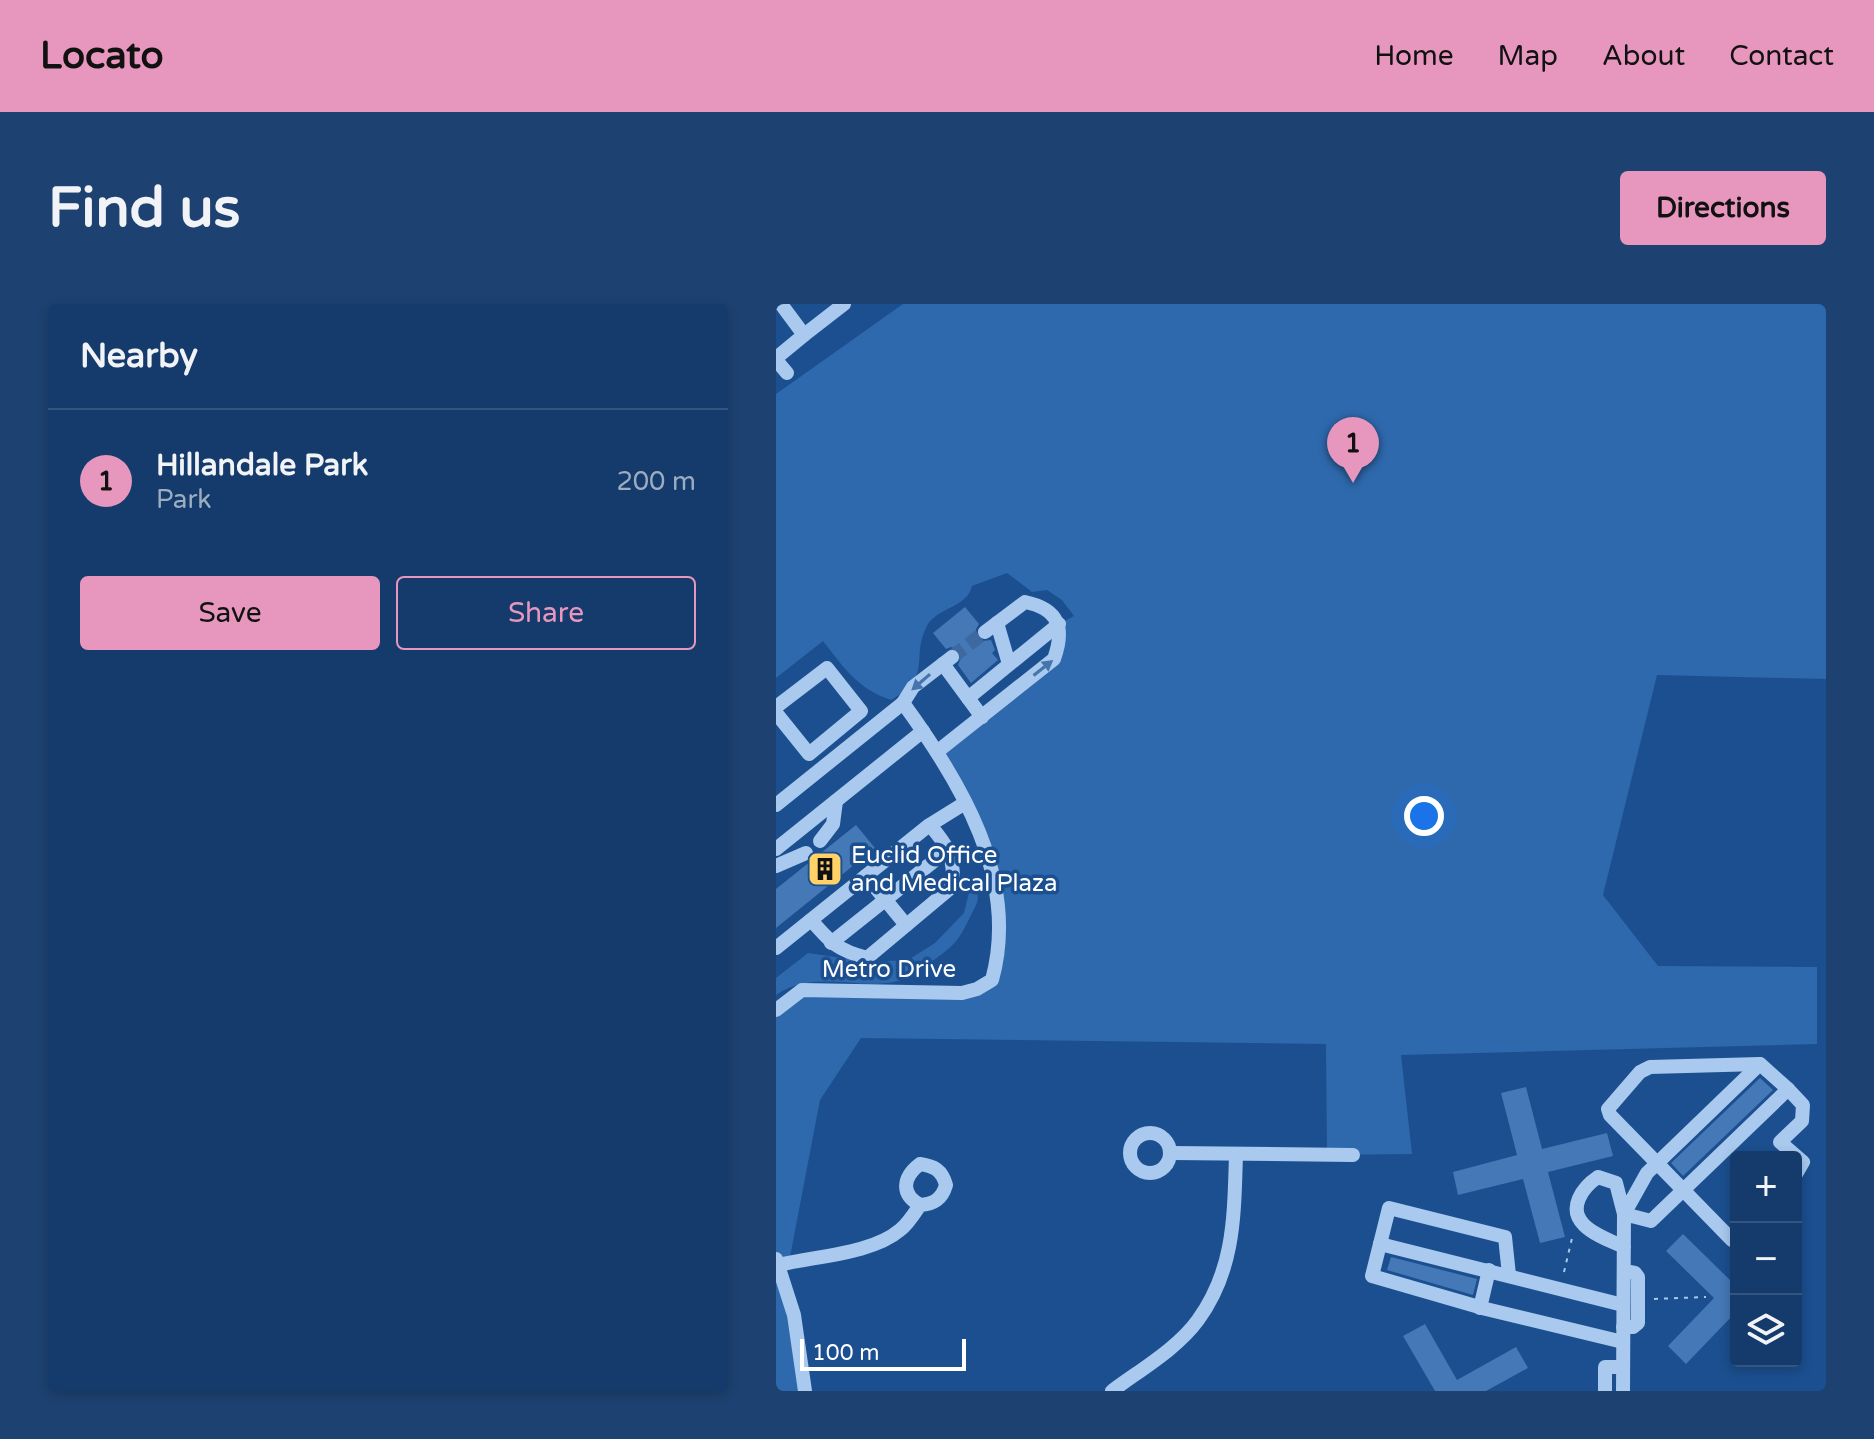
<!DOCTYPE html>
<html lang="en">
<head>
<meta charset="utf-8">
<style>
	:root { --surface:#143b6b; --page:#1d4271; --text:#f1f3f6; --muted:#9dadc1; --line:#33557e; --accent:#e797bd }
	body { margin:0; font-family:"Varela Round",sans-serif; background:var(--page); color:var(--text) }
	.controls { position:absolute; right:24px; bottom:24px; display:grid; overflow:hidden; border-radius:8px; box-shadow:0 4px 12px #0003 }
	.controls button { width:72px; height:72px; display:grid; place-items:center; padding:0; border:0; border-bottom:2px solid var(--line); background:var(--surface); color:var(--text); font:40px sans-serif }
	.scale { position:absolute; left:24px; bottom:20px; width:166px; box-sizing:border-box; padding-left:8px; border:4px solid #fff; border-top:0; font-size:22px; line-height:28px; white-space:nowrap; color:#fff; -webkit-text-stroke:6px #1b4f8f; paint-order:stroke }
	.you { position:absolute; left:648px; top:512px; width:28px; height:28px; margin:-20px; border:6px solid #fff; border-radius:50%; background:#1a73e8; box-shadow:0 0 0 12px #1a73e833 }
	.badge { display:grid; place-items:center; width:52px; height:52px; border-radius:50%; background:var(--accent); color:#111; font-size:26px; font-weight:700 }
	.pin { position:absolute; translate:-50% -66px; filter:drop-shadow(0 2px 4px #0008) }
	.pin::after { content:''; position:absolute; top:42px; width:28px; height:24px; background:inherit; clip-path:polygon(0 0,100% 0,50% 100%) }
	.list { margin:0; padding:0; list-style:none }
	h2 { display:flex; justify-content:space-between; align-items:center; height:104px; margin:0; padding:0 32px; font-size:34px }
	h2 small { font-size:26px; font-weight:400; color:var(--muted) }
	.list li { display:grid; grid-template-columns:52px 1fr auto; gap:24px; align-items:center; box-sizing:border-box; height:144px; padding:0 32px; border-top:2px solid var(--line) }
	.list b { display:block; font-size:30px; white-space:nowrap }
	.list p { margin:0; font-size:26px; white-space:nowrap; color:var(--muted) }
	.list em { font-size:26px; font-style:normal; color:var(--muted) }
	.actions { display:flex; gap:16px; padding:24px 32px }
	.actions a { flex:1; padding:18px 0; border:2px solid var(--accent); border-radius:8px; text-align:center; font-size:28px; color:var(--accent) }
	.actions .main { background:var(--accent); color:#111 }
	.icon { flex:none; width:44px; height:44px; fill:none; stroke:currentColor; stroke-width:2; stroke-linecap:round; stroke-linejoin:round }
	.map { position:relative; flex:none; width:1050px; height:1087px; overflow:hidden; border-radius:8px }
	header { display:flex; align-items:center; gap:48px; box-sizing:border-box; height:112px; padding:0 40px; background:var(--accent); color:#111 }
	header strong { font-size:38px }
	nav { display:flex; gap:44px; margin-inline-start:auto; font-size:28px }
	.intro { display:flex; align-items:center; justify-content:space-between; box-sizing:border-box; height:192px; padding:0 48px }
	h1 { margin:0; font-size:56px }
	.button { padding:20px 36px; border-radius:8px; background:var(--accent); color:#111; font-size:28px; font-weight:700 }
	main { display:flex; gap:48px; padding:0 48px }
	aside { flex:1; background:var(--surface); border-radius:8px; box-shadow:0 4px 12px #0003 }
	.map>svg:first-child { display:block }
	.green { fill:#2e69ad }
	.building { fill:#4478b7 }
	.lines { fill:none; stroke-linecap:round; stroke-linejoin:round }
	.minor-tunnel { stroke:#3d69a0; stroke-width:14; stroke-dasharray:14 7; stroke-linecap:butt }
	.path { stroke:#a9c9ee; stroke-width:2; stroke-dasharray:4 6; stroke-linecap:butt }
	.minor { stroke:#a9c9ee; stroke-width:14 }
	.oneway { fill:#4674ac }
	.labels { text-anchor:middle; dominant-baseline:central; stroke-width:7; stroke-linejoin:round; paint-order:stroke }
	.poi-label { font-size:24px; fill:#fff; stroke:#1b4f8f; text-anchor:start }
	.street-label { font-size:24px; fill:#fff; stroke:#1b4f8f }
</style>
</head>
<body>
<header>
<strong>Locato</strong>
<nav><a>Home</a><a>Map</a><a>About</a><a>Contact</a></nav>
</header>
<div class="intro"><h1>Find us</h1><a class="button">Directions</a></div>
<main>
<aside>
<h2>Nearby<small></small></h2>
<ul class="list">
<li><span class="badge">1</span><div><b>Hillandale Park</b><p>Park</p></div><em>200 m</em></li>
</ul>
<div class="actions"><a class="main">Save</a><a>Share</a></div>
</aside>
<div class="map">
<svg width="1050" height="1087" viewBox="0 0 1050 1087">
	<rect width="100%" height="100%" fill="#1b4f8f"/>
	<g class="green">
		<path d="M127 0H1050V375L881 371 827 591 882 662 1041 663V740L625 751 636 850 551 851 550 740 85 734 44 796 13 958 3 961 29 1087H0V706L26 686 201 685 221 657 214 553 162 447 278 355 283 320 298 312 286 296 271 286 256 288 231 269 196 282C192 303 160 304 151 322 134 354 158 372 115 396 82 385 68 364 47 337L0 374V90Z"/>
		<path d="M195 580C207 591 201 600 194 613 181 640 178 641 154 659 148 664 141 670 134 673 89 692 43 662 0 691V674L32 649 93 658 132 656 159 639 188 609Z"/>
	</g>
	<g class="building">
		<path d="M189 303 203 320 200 325 201 333 206 337 215 336 219 346 216 349 222 356 195 379 182 361 186 352 183 346 175 343 170 345 157 329Z"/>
		<path d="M80 521 99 544 0 624V585Z"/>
		<path d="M984 774 997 786 907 872 895 859Z"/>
		<path d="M750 783 766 845 831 829 837 852 772 868 789 933 764 939 747 875 682 891 677 868 741 851 725 789Z"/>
		<path d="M907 930 955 977 960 972V1008L910 1060 892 1042 938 994 890 947Z"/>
		<path d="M615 953 701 975 697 991 611 966Z"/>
		<path d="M649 1020 681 1076 740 1043 752 1064 710 1087H659L627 1032Z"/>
	</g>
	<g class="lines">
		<path class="minor-tunnel" d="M176 353 209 328"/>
		<g class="path">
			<path d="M788 968 797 930"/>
			<path d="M878 995 930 993"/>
		</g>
		<g class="minor">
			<path d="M28 31 68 0"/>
			<path d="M0 54 28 31 5 0"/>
			<path d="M0 56 11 69"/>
			<path d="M221 319 233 360"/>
			<path d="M167 360 206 413"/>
			<path d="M192 394 283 320"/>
			<path d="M0 403 51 364 85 407 33 450 0 409"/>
			<path d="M162 447 278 355C289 324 283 305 249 298L209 328"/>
			<path d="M0 501 127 399 137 383 176 353"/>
			<path d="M44 537 57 520 60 497"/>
			<path d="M0 545 147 427"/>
			<path d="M0 562 30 549"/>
			<path d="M90 572 130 621"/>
			<path d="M35 616C55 639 61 646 91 654L177 582C178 551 173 544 154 521"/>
			<path d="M55 639 173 545"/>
			<path d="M0 644 152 522 189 499"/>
			<path d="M0 706 26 686 186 689 201 685 216 676C244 575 184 477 127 399"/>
			<path d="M1012 785 1027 801 1026 817 1004 838 1027 858 1020 870"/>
			<circle cx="374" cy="849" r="20"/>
			<path d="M396 849 577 851"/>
			<path d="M960 931 956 936 834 811 832 805 864 768 874 763 984 760"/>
			<path d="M604 940 613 904 729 933 733 971"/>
			<path d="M0 955 18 1011 29 1087"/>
			<path d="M3 961C39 952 96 950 124 926 132 920 138 910 144 901 158 900 166 895 170 881 166 866 158 862 144 860 127 873 124 890 144 901"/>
			<path d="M704 1004 713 966"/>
			<path d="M847 1023H857L862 1019V973L859 969 848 967"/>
			<path d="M847 1038 710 1005 596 972 604 940 847 1001"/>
			<path d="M336 1087C364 1066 401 1045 422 1016 459 965 458 911 460 851"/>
			<path d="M829 1087V1063H847"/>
			<path d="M847 1087C847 1028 848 969 848 910L875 917 1005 792 1012 785 984 760 871 869 848 910 840 879 822 873C807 883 791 904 808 921 818 931 835 937 848 943"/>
		</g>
	</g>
	<defs><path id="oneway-solid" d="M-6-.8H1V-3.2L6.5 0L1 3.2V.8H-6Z" transform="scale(2)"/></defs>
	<g class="oneway">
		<use href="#oneway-solid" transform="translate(267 364) rotate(-38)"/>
		<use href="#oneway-solid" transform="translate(145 378) rotate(139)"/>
	</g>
	<defs>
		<symbol id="building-square" viewBox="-11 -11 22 22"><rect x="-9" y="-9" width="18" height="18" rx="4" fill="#ffd166" stroke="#1b4f8f"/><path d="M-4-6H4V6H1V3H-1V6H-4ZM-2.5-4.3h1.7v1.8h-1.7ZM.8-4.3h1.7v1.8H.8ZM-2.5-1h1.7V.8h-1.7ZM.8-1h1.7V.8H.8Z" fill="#111"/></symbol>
	</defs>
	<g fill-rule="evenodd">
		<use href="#building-square" x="29" y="545" width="40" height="40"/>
	</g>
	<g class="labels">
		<g class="poi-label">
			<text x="75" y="551">Euclid Office<tspan x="75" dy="28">and Medical Plaza</tspan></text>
		</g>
		<g class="street-label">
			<text x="113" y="665">Metro Drive</text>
		</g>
	</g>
</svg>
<div class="controls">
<button>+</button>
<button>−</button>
<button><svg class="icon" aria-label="layers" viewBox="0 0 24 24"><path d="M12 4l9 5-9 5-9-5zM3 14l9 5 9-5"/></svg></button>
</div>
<div class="scale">100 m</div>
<div class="you"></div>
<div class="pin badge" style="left:577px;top:179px">1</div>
</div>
</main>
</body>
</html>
